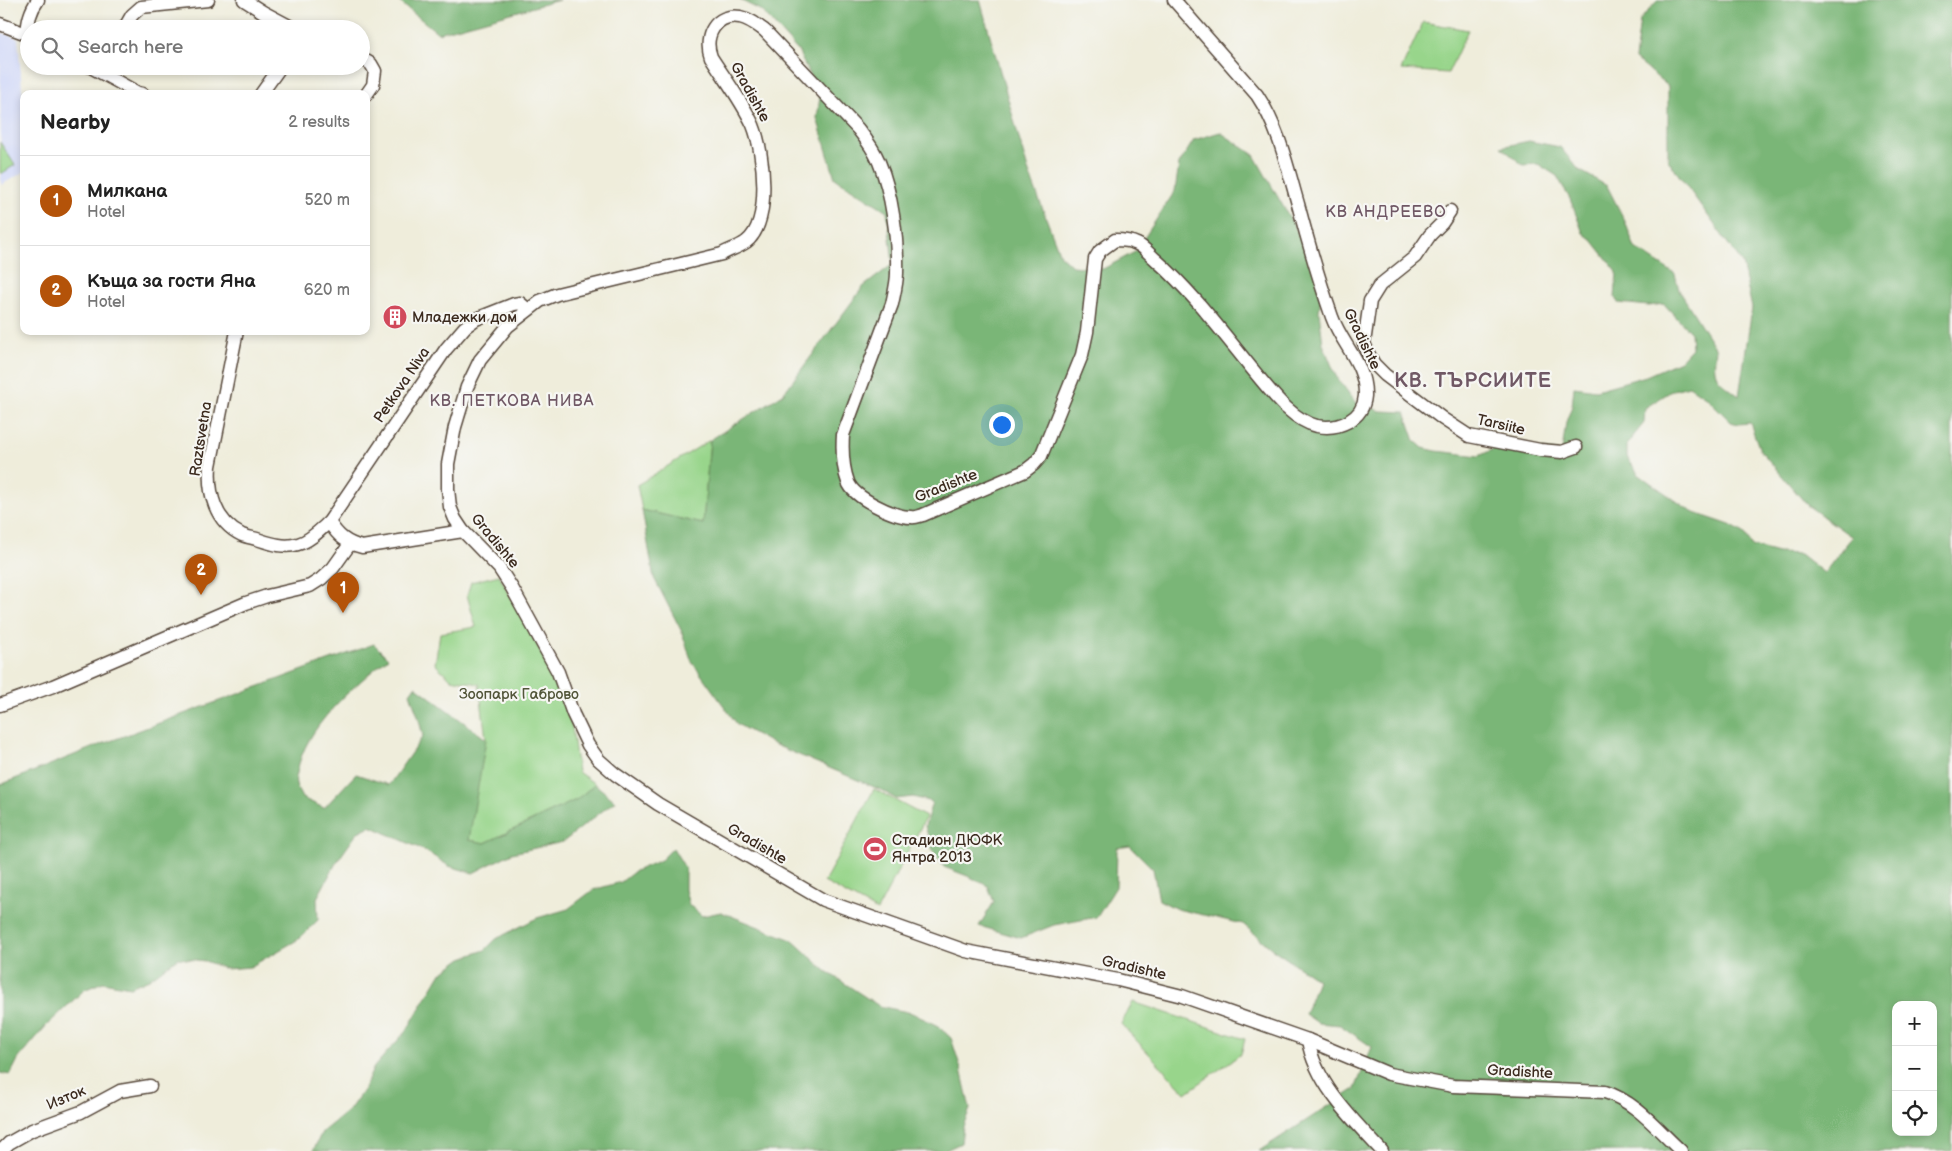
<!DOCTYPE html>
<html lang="en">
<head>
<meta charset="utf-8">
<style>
	:root { --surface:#fff; --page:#f6f6f6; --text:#222; --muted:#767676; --line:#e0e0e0; --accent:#b45309 }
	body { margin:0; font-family:"Balsamiq Sans",sans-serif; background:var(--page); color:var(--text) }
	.controls { position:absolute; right:15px; bottom:15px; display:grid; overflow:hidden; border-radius:10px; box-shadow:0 2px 8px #0003 }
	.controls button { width:45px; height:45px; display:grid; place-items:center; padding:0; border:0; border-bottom:1px solid var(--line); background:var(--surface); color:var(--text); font:25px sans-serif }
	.you { position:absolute; left:1001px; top:424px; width:18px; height:18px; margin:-12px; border:4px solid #fff; border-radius:50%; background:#1a73e8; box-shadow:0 0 0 8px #1a73e833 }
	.badge { display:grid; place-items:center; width:32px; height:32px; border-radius:50%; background:var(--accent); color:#fff; font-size:16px; font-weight:700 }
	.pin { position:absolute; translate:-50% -41px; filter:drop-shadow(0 1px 2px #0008) }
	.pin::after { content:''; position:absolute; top:26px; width:18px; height:15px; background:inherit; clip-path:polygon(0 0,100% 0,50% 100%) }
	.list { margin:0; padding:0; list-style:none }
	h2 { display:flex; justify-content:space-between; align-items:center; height:65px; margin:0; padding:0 20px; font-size:21px }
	h2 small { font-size:16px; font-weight:400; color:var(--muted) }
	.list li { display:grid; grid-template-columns:32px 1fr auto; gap:15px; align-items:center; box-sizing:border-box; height:90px; padding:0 20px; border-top:1px solid var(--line) }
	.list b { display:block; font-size:19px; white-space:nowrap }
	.list p { margin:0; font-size:16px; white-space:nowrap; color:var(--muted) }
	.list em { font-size:16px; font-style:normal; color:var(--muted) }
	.icon { flex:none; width:28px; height:28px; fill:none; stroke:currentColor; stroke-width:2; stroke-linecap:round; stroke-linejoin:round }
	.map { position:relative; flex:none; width:1952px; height:1151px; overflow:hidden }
	.search { position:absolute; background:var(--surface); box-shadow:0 2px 8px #0003; left:20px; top:20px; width:350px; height:55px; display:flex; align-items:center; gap:12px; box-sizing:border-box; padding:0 18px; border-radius:28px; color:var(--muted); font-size:19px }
	.panel { position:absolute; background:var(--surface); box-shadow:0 2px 8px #0003; left:20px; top:90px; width:350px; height:245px; border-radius:10px }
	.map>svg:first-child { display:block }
	.built { fill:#d2d9f9 }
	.green { fill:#98d58b; stroke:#6a8054 }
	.forest { fill:#7ab677; stroke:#5a704a; fill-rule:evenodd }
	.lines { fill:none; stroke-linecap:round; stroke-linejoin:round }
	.minor-casing { stroke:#56473a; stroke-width:15 }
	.minor { stroke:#fff; stroke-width:12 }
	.labels { text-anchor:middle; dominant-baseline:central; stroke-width:4.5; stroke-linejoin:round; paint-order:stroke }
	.street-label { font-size:15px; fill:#3b2a1e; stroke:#f6f6f2 }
	.poi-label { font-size:15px; fill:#3b2a1e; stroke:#f6f6f2; text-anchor:start }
	.park-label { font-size:15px; fill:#525539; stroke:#f6f6f2 }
	.neighbourhood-label { font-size:16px; letter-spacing:1px; fill:#705865; stroke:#f6f6f2 }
	.district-label { font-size:20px; font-weight:bold; letter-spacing:1px; fill:#705865; stroke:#f6f6f2 }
</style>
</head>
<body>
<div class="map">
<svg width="1952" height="1151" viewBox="0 0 1952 1151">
	<rect width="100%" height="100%" fill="#f6f6f2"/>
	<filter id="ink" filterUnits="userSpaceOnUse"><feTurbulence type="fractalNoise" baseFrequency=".02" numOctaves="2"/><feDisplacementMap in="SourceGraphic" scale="10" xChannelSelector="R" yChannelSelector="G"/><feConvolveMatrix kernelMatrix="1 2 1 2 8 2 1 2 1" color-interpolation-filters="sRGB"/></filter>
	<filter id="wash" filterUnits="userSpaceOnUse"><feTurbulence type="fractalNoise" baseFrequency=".0096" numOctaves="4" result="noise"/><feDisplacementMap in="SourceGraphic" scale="20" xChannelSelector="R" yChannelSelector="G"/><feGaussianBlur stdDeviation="1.12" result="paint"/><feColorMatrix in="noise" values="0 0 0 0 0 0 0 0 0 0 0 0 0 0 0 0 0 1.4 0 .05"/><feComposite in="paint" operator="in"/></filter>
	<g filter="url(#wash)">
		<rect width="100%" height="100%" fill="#efeddb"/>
		<path class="built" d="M0 32 18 38 24 115V172L1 185Z"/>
		<g class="green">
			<path d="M1423 22 1468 30 1448 73 1401 70Z"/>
			<path d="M0 142 15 165 1 174 0 172Z"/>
			<path d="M710 440 703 524 642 510 637 485Z"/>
			<path d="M499 575 554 676 572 727 578 772 595 784 576 800 485 843 468 840 486 739 479 684 451 679 435 664 440 633 476 627 467 595 471 582Z"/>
			<path d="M874 789 926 817 877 911 824 882Z"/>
			<path d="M1133 1002 1245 1039 1241 1054 1186 1093 1121 1024Z"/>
		</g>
		<g class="forest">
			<path d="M397 0H559L438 33Z"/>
			<path d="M740 0H980L1028 170 1060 255 1072 266 1103 269 1135 252 1175 191 1179 164 1194 140 1220 132 1254 155 1324 278 1319 311 1323 344 1336 376 1356 403 1381 411 1405 412 1415 441 1423 448 1436 451 1479 456 1502 445 1562 452 1566 422 1572 406 1574 387 1596 390 1646 376 1680 361 1692 348 1691 333 1664 304 1649 306 1618 303 1615 297 1617 272 1592 240 1583 233 1570 199 1557 176 1538 164 1523 165 1501 147 1529 141 1560 147 1579 170 1607 186 1624 219 1635 248 1675 274 1679 290 1716 349C1712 379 1716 378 1739 396L1752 308 1742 263 1668 160V86L1635 59 1640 20 1658 0H1952V1151H1259L1355 1089 1372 1047 1340 1025 1318 1023 1305 1014 1318 980 1271 948 1243 924 1177 909 1159 900 1153 869 1130 846 1117 848 1116 887 1097 917 1054 925 1021 938 979 926 994 902 988 886 970 877 944 867 933 851 925 826 932 802 913 797 896 799 881 790 773 744 737 724 692 662 681 630 654 578 642 510 703 524 710 440 783 394 863 287 893 264 887 211 835 178 817 118 820 97 798 51 762 11ZM1689 386 1707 398 1731 422 1738 424 1750 423 1760 450 1807 505 1852 537 1824 573 1800 554 1778 553 1752 546 1744 533 1730 525 1692 512 1638 474 1627 457V444L1644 423 1645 408 1673 390ZM1896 1005H1933V1132H1896Z"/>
			<path d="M374 644 388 658C354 686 304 727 297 773 296 776 295 781 296 784 297 789 300 794 302 798L324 808 356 774 389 785 423 736 418 716 410 693 415 686 486 739 469 840 485 843 576 800 595 784 615 801 563 842 512 853 473 873 449 866 424 850 370 826 358 832 336 863 317 898 318 920 299 939 250 967 226 969 205 961 178 958 149 979 130 987 103 982 84 990 46 1026 19 1058 10 1075 0 1073V785L94 747Z"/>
			<path d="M673 848 685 868V890L689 905 702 916 721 912 792 940 826 971 879 1006 912 1013 938 1026 951 1038 961 1069 970 1109 963 1126 961 1143 944 1151H313L322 1132 350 1109 364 1089 374 1067 407 1030 440 974 462 958 485 950 496 939 537 918 568 909 593 890 621 882 635 871 661 860Z"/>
		</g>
	</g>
	<g filter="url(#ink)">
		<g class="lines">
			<defs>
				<g id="minor">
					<path d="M244 0 263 12 295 29"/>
					<path d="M1174 0 1257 95C1279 128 1287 166 1298 204 1308 242 1319 280 1332 317 1342 345 1366 364 1365 396 1363 420 1338 430 1317 426 1295 421 1276 398 1262 381 1228 340 1195 294 1155 259 1149 254 1144 247 1137 244 1131 241 1122 240 1115 240L1100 251 1095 259 1087 332 1082 355 1041 456 1034 464 1025 471 923 515C919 516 915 518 911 517 894 517 854 498 848 482 843 468 842 450 843 435L892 304C894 294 897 283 897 273 898 239 892 193 879 162 874 150 866 139 858 129L765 31C757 25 750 19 740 17 716 13 703 36 711 57 725 79 742 101 753 125 764 152 772 222 746 242 739 247 729 250 722 254L557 294 540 301 508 326 480 360 467 387 455 427 448 464V489L450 507 455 519 463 531 499 568 512 588 558 672 573 714 588 745 598 759 615 774 658 804 823 900 966 951 1118 980 1182 996 1308 1040 1389 1074 1453 1086 1605 1092C1635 1101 1658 1130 1681 1151"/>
					<path d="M0 24 29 35"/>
					<path d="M124 29 132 15 141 7 208 0"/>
					<path d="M27 34C28 21 30 11 38 0"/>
					<path d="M361 58 371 64 375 71 373 85 366 95"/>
					<path d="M89 66 138 93 143 94"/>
					<path d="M261 94 281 66"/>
					<path d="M1450 211 1442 223 1430 235 1415 257 1380 285 1370 301 1364 343 1368 353 1374 364 1385 375 1443 419 1469 436 1540 450 1562 452 1576 447"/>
					<path d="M237 331 210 466C208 493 215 522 242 535 247 537 254 538 260 540 272 544 285 548 298 544 310 541 320 530 329 522L446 349 465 327 476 319 514 304 520 303 528 310"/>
					<path d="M329 522C338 536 346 543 362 547L463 531"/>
					<path d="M0 705 53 686 246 603 267 596 310 586 321 579 333 568 350 544"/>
					<path d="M1308 1040C1315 1083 1353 1120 1382 1151"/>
					<path d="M0 1150 3 1149 9 1143 32 1130 81 1112 120 1091 150 1086"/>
				</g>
			</defs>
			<use href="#minor" class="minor-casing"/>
			<use href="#minor" class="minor"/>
		</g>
	</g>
	<defs>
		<symbol id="building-disc" viewBox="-11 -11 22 22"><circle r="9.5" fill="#d1495b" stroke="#f6f6f2"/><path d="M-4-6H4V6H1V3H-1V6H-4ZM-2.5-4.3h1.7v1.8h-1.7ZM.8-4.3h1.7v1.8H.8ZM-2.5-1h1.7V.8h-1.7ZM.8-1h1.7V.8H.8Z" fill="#fff"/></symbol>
		<symbol id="stadium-disc" viewBox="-11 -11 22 22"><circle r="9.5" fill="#d1495b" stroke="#f6f6f2"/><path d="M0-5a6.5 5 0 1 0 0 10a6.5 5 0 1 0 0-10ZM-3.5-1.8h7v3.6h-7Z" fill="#fff"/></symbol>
	</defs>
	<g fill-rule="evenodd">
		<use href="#building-disc" x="381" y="303" width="28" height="28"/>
		<use href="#stadium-disc" x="861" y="835" width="28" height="28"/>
	</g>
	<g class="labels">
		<g class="street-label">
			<text transform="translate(750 92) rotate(61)">Gradishte</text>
			<text transform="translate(1362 339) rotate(64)">Gradishte</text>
			<text transform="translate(402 385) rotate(-56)">Petkova Niva</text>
			<text transform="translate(1501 425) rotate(13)">Tarsiite</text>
			<text transform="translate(201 439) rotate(-81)">Raztsvetna</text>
			<text transform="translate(946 486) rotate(-22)">Gradishte</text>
			<text transform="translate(495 541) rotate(50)">Gradishte</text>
			<text transform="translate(757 844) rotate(30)">Gradishte</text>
			<text transform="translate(1134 968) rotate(13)">Gradishte</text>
			<text transform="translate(1520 1072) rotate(3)">Gradishte</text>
			<text transform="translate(66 1098) rotate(-23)">Изток</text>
		</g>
		<g class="poi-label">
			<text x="412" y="317">Младежки дом</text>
			<text x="892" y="840">Стадион ДЮФК<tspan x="892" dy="17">Янтра 2013</tspan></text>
		</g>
		<g class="park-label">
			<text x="519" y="694">Зоопарк Габрово</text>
		</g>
		<g class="neighbourhood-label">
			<text x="1386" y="212">КВ АНДРЕЕВО</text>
			<text x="512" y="401">КВ. ПЕТКОВА НИВА</text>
		</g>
		<g class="district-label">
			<text x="1473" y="381">КВ. ТЪРСИИТЕ</text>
		</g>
	</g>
</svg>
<div class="controls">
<button>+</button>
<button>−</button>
<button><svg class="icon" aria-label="locate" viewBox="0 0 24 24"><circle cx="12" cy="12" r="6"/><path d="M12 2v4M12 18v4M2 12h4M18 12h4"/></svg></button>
</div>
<div class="you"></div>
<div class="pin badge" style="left:343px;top:613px">1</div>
<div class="pin badge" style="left:201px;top:595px">2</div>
<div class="search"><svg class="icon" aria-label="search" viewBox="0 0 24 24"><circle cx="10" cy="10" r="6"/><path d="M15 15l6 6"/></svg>Search here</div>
<section class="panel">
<h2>Nearby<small>2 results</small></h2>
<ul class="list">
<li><span class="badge">1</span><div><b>Милкана</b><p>Hotel</p></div><em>520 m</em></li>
<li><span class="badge">2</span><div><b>Къща за гости Яна</b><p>Hotel</p></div><em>620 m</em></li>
</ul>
</section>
</div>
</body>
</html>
